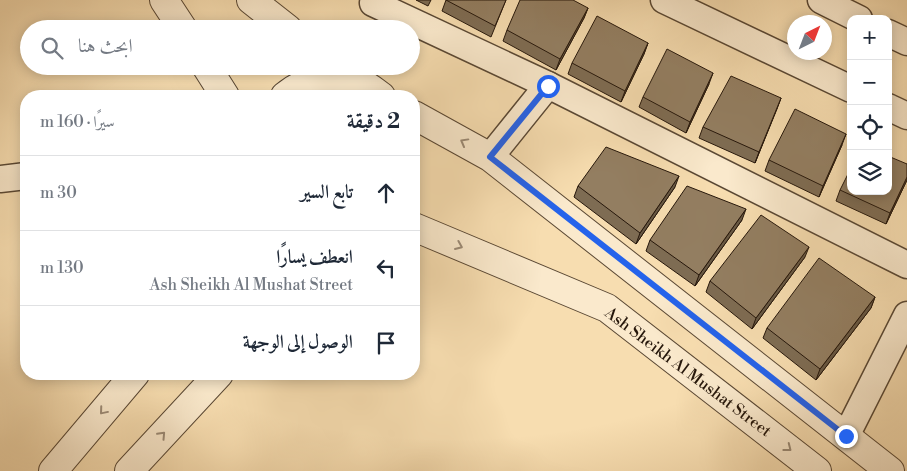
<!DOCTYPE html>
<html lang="ar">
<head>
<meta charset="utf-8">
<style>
	:root { --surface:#fff; --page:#f6f6f7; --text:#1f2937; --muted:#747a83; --line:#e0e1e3 }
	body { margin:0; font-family:"Libre Bodoni",Amiri,serif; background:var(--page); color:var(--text); direction:rtl }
	.controls { position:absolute; right:15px; top:15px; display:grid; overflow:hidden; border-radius:10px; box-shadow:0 2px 12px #0003 }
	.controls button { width:45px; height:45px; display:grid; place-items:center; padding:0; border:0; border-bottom:1px solid var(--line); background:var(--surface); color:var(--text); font:25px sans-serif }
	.compass { position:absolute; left:787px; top:15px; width:45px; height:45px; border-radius:50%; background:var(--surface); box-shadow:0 2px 12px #0003; rotate:42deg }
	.stop { position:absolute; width:15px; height:15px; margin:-11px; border:4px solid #2563eb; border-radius:50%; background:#fff }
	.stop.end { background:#2563eb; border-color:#fff; box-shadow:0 1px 5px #0008 }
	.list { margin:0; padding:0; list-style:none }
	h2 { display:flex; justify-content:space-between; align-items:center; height:65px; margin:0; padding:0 20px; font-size:21px }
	h2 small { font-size:16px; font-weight:400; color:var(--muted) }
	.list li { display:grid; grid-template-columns:32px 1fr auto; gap:15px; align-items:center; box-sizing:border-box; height:75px; padding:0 20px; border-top:1px solid var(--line) }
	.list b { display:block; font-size:19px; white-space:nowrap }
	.list p { margin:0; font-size:16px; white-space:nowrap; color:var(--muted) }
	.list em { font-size:16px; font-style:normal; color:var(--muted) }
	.icon { flex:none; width:28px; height:28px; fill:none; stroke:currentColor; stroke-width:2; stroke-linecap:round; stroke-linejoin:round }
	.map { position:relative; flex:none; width:907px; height:471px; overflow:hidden; direction:ltr }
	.search { position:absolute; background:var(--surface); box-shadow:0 2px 12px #0003; left:20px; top:20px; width:400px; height:55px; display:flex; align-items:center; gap:12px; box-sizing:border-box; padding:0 18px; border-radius:28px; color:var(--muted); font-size:19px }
	.panel { position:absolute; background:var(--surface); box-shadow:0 2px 12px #0003; left:20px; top:90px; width:400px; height:290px; border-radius:20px; direction:rtl }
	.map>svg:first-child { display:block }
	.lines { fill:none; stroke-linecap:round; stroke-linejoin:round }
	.minor-casing { stroke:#5a4834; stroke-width:29 }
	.tertiary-casing { stroke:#5a4834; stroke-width:30 }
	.minor { stroke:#fae9cc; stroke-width:26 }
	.tertiary { stroke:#fae9cc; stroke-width:28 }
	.wall { fill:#7e6c53; stroke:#26170b }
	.shaded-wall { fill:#675844; stroke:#26170b }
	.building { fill:#937e61; stroke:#26170b }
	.oneway { stroke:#9b8a75 }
	.route { stroke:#2563eb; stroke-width:6 }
	.labels { text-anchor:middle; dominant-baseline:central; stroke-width:4.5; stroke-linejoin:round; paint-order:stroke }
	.street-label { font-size:16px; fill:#26170b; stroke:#fae9cc }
</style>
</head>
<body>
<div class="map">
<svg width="907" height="471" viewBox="0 0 907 471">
	<rect width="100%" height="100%" fill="#f7ddb0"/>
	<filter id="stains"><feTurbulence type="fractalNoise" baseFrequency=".004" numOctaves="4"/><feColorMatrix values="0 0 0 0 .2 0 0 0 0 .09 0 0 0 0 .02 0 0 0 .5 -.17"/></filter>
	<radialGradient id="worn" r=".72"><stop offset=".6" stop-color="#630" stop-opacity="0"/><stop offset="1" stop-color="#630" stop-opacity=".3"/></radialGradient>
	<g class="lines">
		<defs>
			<g id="minor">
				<path d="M664 0 851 89"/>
				<path d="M821 0 859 19"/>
				<path d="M373 3 548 85"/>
				<path d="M888 33 907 42"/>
				<path d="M888 107 907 116"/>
				<path d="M490 157 548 85 907 265"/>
				<path d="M0 179 26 176"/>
				<path d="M846 436 907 315"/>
			</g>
			<g id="tertiary">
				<path d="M164 0 183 29"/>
				<path d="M251 0 288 29"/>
				<path d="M206 66 225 96"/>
				<path d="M285 96C306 78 339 71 365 85 371 88 376 93 381 96"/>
				<path d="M414 115 490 157 890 471"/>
				<path d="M414 227 607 308 817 471"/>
				<path d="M53 471 135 374"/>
				<path d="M129 471 219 374"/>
			</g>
		</defs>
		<use href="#minor" class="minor-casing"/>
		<use href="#tertiary" class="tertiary-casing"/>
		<use href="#minor" class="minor"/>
		<use href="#tertiary" class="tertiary"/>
	</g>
	<g class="wall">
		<path d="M416 0H431L428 6Z"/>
		<path d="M446 0H506L491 37 442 11Z"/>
		<path d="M588 8 584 18 556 70 503 41 507 30Z"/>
		<path d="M648 43 644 54 621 102 568 74 572 63Z"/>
		<path d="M709 84 686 133 639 107 643 97Z"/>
		<path d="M781 98 755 163 699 138 703 127Z"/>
		<path d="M842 145 819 197 765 171 769 160Z"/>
		<path d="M907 164V180L886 224 836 201 840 190Z"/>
		<path d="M578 186 675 187 636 244 574 197Z"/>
		<path d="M742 220 695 286 646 251 650 240Z"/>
		<path d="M805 257 752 329 706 292 710 281Z"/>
		<path d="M875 297 871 308 816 380 763 338 767 328Z"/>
	</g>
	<g class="shaded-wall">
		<path d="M588 8 584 18 556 70 560 59Z"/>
		<path d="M648 43 644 54 621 102 625 91Z"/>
		<path d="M713 73 709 84 686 133 690 122Z"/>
		<path d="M781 98 777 109 755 163 759 152Z"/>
		<path d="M846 134 842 145 819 197 823 186Z"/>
		<path d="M679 176 675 187 636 244 640 233Z"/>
		<path d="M907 177V180L886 224 890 213Z"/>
		<path d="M746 209 742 220 695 286 699 275Z"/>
		<path d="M809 247 805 257 752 329 756 318Z"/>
		<path d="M875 297 871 308 816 380 820 369Z"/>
	</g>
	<g class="building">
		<path d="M446 0H506L495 26Z"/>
		<path d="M520 0H573L588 8 560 59 507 30Z"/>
		<path d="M597 16 648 43 625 91 572 63Z"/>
		<path d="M667 49 713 73 690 122 643 97Z"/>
		<path d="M731 76 781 98 759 152 703 127Z"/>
		<path d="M795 109 846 134 823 186 769 160Z"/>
		<path d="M606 147 679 176 640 233 578 186Z"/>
		<path d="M888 156 907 164V177L890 213 840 190 851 168V191H888Z"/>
		<path d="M687 186 746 209 699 275 650 240Z"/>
		<path d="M761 215 809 247 756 318 710 281Z"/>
		<path d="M819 258 875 297 820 369 767 328Z"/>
	</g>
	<defs><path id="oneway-chevron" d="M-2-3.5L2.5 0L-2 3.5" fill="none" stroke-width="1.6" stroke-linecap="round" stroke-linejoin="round" transform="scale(1.25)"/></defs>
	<g class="oneway">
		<use href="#oneway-chevron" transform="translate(464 142) rotate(-151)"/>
		<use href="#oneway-chevron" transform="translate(459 246) rotate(23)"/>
		<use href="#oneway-chevron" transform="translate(103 411) rotate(130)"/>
		<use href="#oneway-chevron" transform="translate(162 435) rotate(-47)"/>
		<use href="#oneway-chevron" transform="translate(788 448) rotate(38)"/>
	</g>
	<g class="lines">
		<path class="route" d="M548 86 490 157 846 436"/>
	</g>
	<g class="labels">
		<g class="street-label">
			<text transform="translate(688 372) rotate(37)">Ash Sheikh Al Mushat Street</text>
		</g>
	</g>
	<rect width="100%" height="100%" filter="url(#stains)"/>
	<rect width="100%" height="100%" fill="url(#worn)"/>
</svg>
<div class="controls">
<button>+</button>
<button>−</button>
<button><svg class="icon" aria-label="locate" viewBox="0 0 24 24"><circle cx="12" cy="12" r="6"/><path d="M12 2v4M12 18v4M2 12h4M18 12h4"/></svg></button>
<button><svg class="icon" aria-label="layers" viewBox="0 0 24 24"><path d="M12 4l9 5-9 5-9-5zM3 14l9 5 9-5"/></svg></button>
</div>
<svg class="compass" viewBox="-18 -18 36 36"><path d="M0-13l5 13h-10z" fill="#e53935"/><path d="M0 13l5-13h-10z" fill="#747a83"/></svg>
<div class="stop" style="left:548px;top:86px"></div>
<div class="stop end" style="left:846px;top:436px"></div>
<div class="search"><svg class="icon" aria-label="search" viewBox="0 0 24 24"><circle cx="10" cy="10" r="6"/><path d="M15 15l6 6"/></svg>ابحث هنا</div>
<section class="panel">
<h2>2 دقيقة<small>سيرًا · 160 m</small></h2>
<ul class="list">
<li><svg class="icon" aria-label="ahead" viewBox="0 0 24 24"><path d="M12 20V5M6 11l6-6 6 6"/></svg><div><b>تابع السير</b></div><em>30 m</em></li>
<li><svg class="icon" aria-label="left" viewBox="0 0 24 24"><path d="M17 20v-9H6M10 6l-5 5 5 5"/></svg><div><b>انعطف يسارًا</b><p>Ash Sheikh Al Mushat Street</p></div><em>130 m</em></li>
<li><svg class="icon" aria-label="arrive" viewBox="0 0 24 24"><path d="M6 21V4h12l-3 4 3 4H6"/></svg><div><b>الوصول إلى الوجهة</b></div></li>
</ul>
</section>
</div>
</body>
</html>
